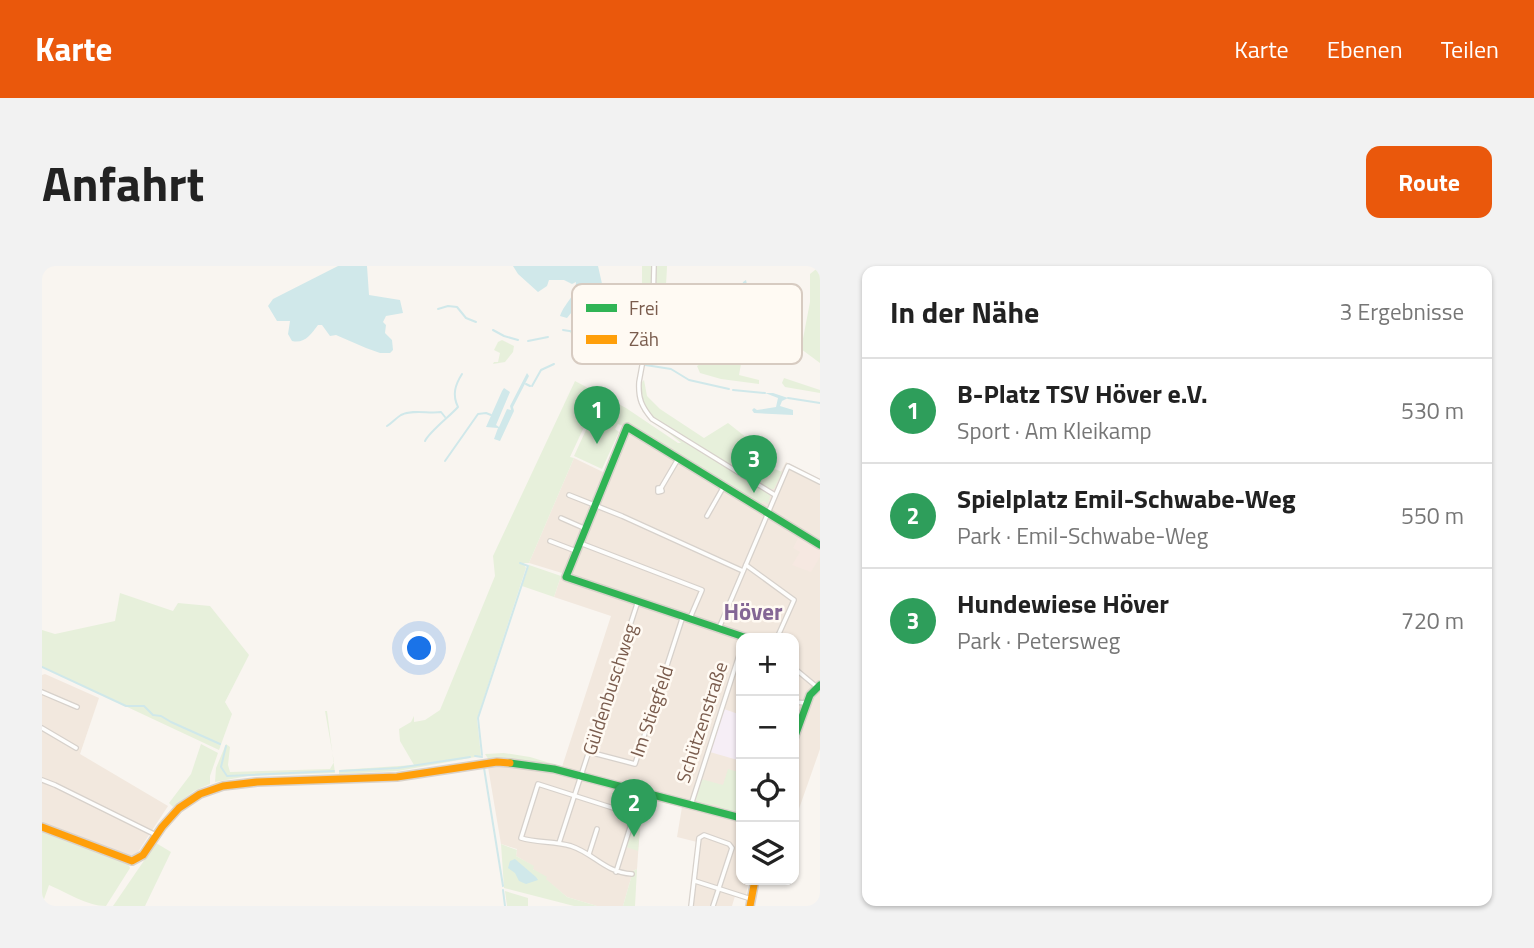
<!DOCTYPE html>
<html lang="de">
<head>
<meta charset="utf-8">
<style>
	:root { --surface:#fff; --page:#f2f2f2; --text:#222; --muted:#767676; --line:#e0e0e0; --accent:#ea580c }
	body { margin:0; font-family:"Titillium Web",sans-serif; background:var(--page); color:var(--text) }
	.controls { position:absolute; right:21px; bottom:21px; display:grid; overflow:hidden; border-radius:14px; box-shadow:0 2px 5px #0004 }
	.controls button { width:63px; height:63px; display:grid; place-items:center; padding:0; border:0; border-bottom:2px solid var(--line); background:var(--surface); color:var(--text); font:35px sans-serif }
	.you { position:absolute; left:378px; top:383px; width:24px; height:24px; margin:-18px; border:5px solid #fff; border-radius:50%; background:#1a73e8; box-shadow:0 0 0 10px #1a73e833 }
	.badge { display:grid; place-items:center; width:46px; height:46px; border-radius:50%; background:var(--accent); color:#fff; font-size:23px; font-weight:700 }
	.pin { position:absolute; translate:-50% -58px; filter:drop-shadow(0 2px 4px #0008) }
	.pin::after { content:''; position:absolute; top:37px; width:24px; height:21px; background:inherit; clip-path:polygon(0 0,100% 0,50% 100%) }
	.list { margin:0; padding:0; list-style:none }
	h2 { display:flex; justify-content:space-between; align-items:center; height:91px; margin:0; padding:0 28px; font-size:30px }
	h2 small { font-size:23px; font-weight:400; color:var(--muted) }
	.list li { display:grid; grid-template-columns:46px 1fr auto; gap:21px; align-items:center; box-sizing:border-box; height:105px; padding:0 28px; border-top:2px solid var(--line) }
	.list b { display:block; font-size:26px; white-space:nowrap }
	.list p { margin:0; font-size:23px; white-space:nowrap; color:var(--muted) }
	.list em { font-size:23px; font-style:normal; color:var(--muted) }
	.icon { flex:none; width:38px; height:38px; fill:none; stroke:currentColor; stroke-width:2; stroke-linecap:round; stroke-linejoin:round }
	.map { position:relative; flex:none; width:778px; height:640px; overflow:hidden; border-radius:14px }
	header { display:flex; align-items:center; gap:42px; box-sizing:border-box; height:98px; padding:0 35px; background:var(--accent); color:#fff }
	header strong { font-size:33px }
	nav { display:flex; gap:38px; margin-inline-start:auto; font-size:24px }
	.intro { display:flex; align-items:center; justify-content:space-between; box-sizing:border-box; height:168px; padding:0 42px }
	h1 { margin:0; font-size:49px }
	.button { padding:18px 32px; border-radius:14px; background:var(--accent); color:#fff; font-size:24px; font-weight:700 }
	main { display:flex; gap:42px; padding:0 42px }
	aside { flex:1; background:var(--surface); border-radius:14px; box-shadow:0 2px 5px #0004 }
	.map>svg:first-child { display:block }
	.residential { fill:#f2e8de }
	.commercial { fill:#f6e8e1 }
	.education { fill:#f6eef6 }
	.green { fill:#e7f0db }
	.water { fill:#d0e8ea }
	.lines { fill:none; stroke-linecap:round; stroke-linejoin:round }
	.stream { stroke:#d0e8ea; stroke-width:2 }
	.street-casing { stroke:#d7d1cb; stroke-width:6 }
	.fast-casing { stroke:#d9d2cb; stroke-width:10 }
	.slow-casing { stroke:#d9d2cb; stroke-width:10 }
	.street { stroke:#fefefd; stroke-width:3.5 }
	.fast { stroke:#30b455; stroke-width:7 }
	.slow { stroke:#ff9f0a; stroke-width:7 }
	.labels { text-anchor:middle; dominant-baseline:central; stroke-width:5; stroke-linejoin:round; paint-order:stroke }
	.street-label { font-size:19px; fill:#7a5c4d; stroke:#fffaf3 }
	.quarter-label { font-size:23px; font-weight:bold; fill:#846695; stroke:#fffaf3 }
	.key { fill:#fffaf3; stroke:#d7cbc1; stroke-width:2 }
	.key-label { font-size:19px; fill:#7a5c4d }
</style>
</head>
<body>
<header>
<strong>Karte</strong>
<nav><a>Karte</a><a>Ebenen</a><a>Teilen</a></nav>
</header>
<div class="intro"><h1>Anfahrt</h1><a class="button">Route</a></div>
<main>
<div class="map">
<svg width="778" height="640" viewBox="0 0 778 640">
	<rect width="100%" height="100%" fill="#f9f5f0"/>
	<g class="residential">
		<path d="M584 158 718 240 721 235 725 237 727 228 744 196 778 213V483L752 557V372H699V614H707L703 634 693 630 690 640H648L655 576 635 571 640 541 600 532 595 603 591 605 581 640H555L525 631 491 603V600L474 590 475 583 459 578 446 501 483 499 518 507 569 350 512 331 520 307 487 297 532 192 563 207Z"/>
		<path d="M3 408 57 432 38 488 126 540 94 589 86 590 0 558V409Z"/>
	</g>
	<path class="commercial" d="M758 268 778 281V291L769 306 750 299 758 286 751 282Z"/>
	<path class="education" d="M682 443 699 449V495L668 486Z"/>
	<g class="green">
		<path d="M600 0H625C624 28 621 59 607 84L600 79 598 55 593 51 600 23Z"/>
		<path d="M778 0V97L759 83 768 36V8Z"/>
		<path d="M556 47 559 53 574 58 583 48 587 50 584 70 580 77 585 93 568 89 547 73 528 67 534 56 539 57 540 49Z"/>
		<path d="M460 74 472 80 471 86 463 96 451 98 452 96H456L458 87 452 84 456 76Z"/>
		<path d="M664 95 699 98 697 109 717 114V118L679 113 658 107 655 100Z"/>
		<path d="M742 112 778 124V127L743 121 740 117Z"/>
		<path d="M602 114 605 130 618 143 662 172 686 157 705 172 722 176 713 195 740 206 732 223H730L726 238 721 235 719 240 585 158 583 161 576 158 573 163 577 166 560 203 532 190 549 153 571 163 554 153 556 148 550 144 528 191 532 192 487 297H481L484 302 435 453 439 490 356 505 297 508V504L372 499 358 475 357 463 369 456 372 450V456L383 454 398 444 453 310 451 290 533 115 584 142 636 177H639L600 145 599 117Z"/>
		<path d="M487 299 519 310 512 331 480 320Z"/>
		<path d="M78 327 131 345 136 337 168 340 207 389 183 436 190 448 177 484 0 401V364L13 368 73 355Z"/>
		<path d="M283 445H285L293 507 206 510 173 516 174 502 184 478 188 481 186 499 188 506 288 503 292 496Z"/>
		<path d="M159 478 176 487 168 510V518L152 525 131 541 127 537 149 508Z"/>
		<path d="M462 487 488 491 538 506 486 496 447 494 443 488Z"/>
		<path d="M686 503 699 507V532L694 547 677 543 678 540 670 538 668 540 654 537 652 534 659 513 681 519Z"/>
		<path d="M599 550 596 585 584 581 594 551Z"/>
		<path d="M0 564 86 598 88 602 64 640C45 640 24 626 7 619L0 639Z"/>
		<path d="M114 577 129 586 103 640H71Z"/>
		<path d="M459 578 475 584 474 590 492 600 491 603 505 611 504 613 525 631 555 640H532L462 622Z"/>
		<path d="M595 603 593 640H581L591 605Z"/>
		<path d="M463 625 486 632V640H465Z"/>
	</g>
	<g class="water">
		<path d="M296 0H325L327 29 358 34 361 47 344 50 341 56 344 59 343 67 350 74 351 84 348 87H338L324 82 294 69 288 70 280 59H276C269 68 263 78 250 75L246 68 248 55H235L226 40 231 33Z"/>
		<path d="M471 0H556L561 22 562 44 538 36 525 52 518 50C523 36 533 32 534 16L530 18 522 14H507L505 20 496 26 476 8Z"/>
		<path d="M704 14 706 23 713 19 724 32 708 37 700 20 701 16Z"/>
		<path d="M485 107 487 110 471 141 472 145 458 175 452 173 456 162 444 161 460 125 462 122 468 126 454 159 457 161 465 143 469 144 468 140Z"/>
		<path d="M723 127H731L746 132 740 135 738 140 751 144V149L712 147 710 144 712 142 715 144 734 141 736 132Z"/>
		<path d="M473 593 494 611 496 614 484 618 477 615 473 607 466 602 468 595Z"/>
	</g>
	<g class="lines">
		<g class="stream">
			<path d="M396 43 406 40 415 41 424 52 434 56"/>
			<path d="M451 64 462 70 476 74"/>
			<path d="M521 64 552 69 564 84 583 91"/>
			<path d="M486 75 506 71"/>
			<path d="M597 98 629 103 647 114 687 123"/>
			<path d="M484 118 488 120"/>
			<path d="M490 120 499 104 512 98"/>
			<path d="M691 124 723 127"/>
			<path d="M746 132 778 137"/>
			<path d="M345 160C350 157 354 152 359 149 371 143 387 148 399 146L403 151"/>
			<path d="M383 175C388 165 407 151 416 141 410 129 413 119 420 108"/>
			<path d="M403 195 436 148 444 147 449 149"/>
			<path d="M0 401 84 440H102L111 449 119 450 129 456 178 478"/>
			<path d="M184 480 179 501 185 510 292 505"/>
			<path d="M440 489 436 452 486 300 478 297"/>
			<path d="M433 490 440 491"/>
			<path d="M442 502 461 620"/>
			<path d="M298 505 356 502 428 491"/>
			<path d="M461 624 463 640"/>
		</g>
		<defs>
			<g id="street">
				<path d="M612 0 611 40 597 116C596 133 600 141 610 153L733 229"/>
				<path d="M616 222H619L620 225 616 226Z"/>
				<path d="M619 222 636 193"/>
				<path d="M527 229 580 250 701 305"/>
				<path d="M665 250 682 220"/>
				<path d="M519 252 544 263"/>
				<path d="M508 275 534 285"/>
				<path d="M538 277 660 324 648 352"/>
				<path d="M704 299 752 334 735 372"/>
				<path d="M677 362 746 200 778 216"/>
				<path d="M752 402 775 421"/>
				<path d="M0 426 35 441"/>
				<path d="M752 436 765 437"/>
				<path d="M0 462 34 482"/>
				<path d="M547 486 593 498 641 350"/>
				<path d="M0 514 13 519 114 569"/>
				<path d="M649 539 699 383"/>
				<path d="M517 577 596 335"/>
				<path d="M547 588 555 563"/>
				<path d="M574 606 591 552 590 548 496 518 479 572C495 577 512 575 529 580 553 588 562 606 590 608"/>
				<path d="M653 615 709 633"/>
				<path d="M649 640 657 572 662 569 687 578 690 582 671 640"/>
			</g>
			<g id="fast">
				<path d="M705 372 524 311 585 161 778 279"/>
				<path d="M752 473 768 429 778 419"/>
				<path d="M468 497 512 503 699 552"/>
			</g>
			<g id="slow">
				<path d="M0 561 90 595 101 589 120 561 137 542 158 528 181 520 215 516 355 511 455 496 468 497"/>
				<path d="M708 640 713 614"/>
			</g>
		</defs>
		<use href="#street" class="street-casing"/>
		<use href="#fast" class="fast-casing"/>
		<use href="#slow" class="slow-casing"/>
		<use href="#street" class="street"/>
		<use href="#fast" class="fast"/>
		<use href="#slow" class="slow"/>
	</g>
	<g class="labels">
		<g class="street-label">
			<text transform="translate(567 423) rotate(-72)">Güldenbuschweg</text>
			<text transform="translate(609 445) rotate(-71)">Im Stiegfeld</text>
			<text transform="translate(659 456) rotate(-72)">Schützenstraße</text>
		</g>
		<g class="quarter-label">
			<text x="711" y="345">Höver</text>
		</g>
	</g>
	<rect x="530" y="18" width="230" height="80" rx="10" class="key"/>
	<rect x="544" y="38" width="31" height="8" fill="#30b455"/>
	<rect x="544" y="69" width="31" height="9" fill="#ff9f0a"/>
	<g class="key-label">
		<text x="587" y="49">Frei</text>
		<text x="587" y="80">Zäh</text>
	</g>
</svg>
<div class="controls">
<button>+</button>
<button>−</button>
<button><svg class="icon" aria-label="locate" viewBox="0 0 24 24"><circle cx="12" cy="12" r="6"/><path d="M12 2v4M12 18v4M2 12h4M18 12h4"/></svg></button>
<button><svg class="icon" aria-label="layers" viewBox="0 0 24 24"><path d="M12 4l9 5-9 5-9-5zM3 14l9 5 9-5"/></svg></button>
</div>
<div class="you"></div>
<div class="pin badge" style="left:555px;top:178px;background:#2e9e5b">1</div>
<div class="pin badge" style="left:592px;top:571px;background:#2e9e5b">2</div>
<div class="pin badge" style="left:712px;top:227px;background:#2e9e5b">3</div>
</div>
<aside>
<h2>In der Nähe<small>3 Ergebnisse</small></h2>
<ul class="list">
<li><span class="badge" style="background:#2e9e5b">1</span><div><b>B-Platz TSV Höver e.V.</b><p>Sport · Am Kleikamp</p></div><em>530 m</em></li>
<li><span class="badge" style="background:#2e9e5b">2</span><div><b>Spielplatz Emil-Schwabe-Weg</b><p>Park · Emil-Schwabe-Weg</p></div><em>550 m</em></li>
<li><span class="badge" style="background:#2e9e5b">3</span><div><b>Hundewiese Höver</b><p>Park · Petersweg</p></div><em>720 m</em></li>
</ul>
</aside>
</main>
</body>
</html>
